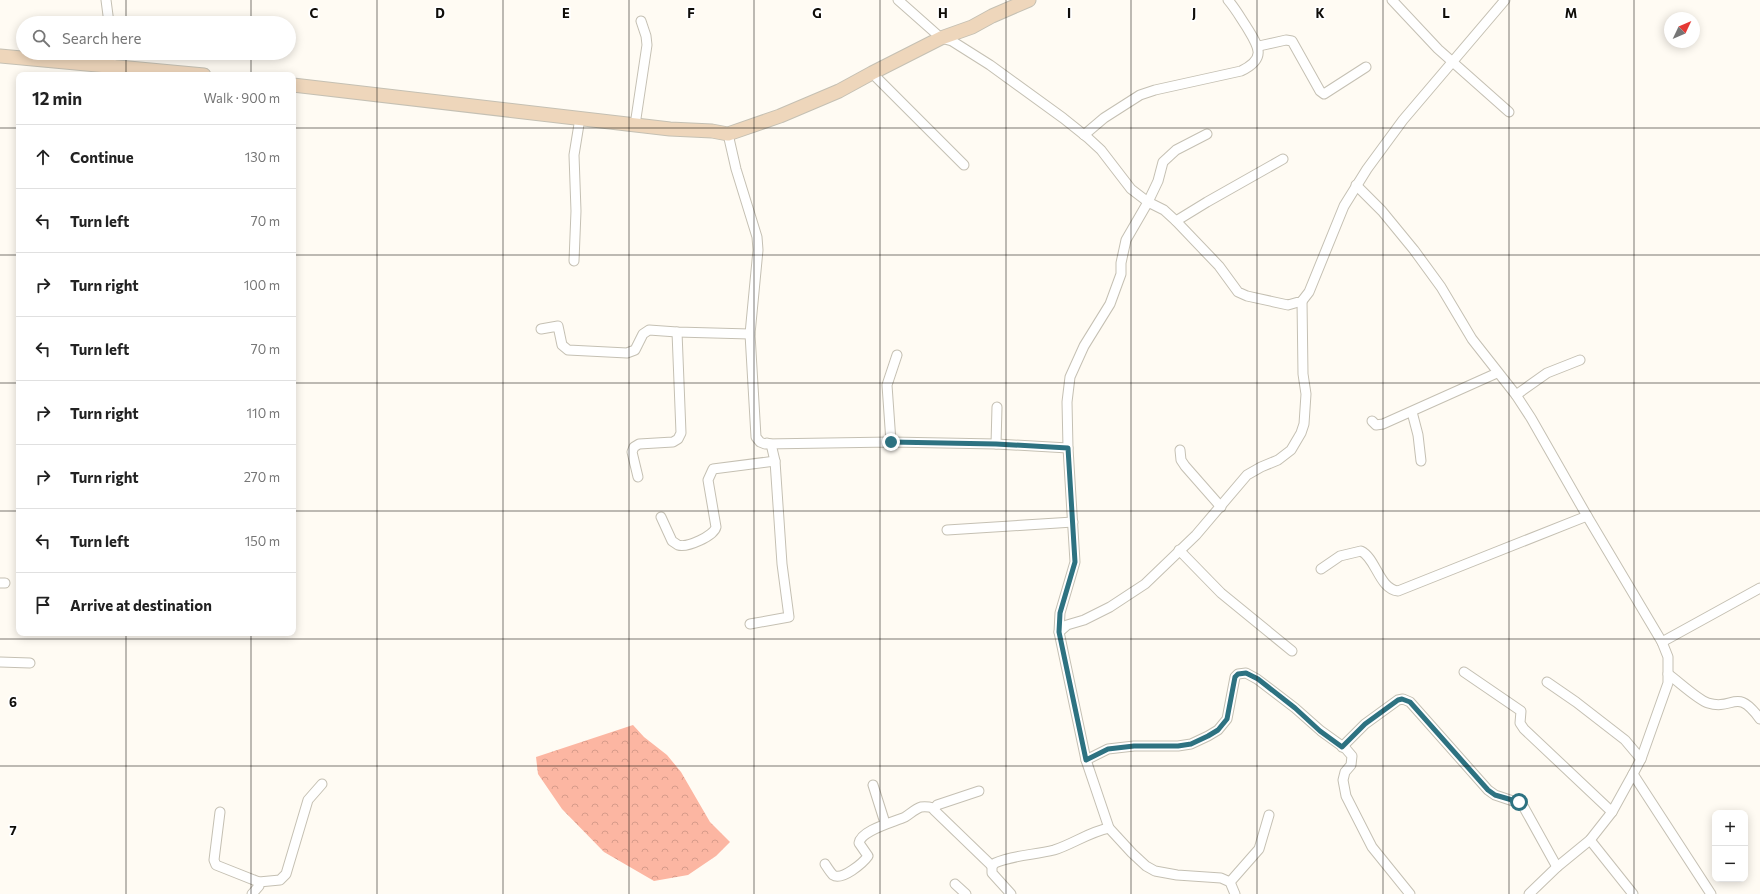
<!DOCTYPE html>
<html lang="en">
<head>
<meta charset="utf-8">
<style>
	:root { --surface:#fff; --page:#f6f6f6; --text:#222; --muted:#767676; --line:#e0e0e0 }
	body { margin:0; font-family:Commissioner,sans-serif; background:var(--page); color:var(--text) }
	.controls { position:absolute; right:12px; bottom:12px; display:grid; overflow:hidden; border-radius:8px; box-shadow:0 2px 10px #0003 }
	.controls button { width:36px; height:36px; display:grid; place-items:center; padding:0; border:0; border-bottom:1px solid var(--line); background:var(--surface); color:var(--text); font:20px sans-serif }
	.compass { position:absolute; left:1664px; top:12px; width:36px; height:36px; border-radius:50%; background:var(--surface); box-shadow:0 2px 10px #0003; rotate:46deg }
	.stop { position:absolute; width:12px; height:12px; margin:-9px; border:3px solid #2d7281; border-radius:50%; background:#fff }
	.stop.end { background:#2d7281; border-color:#fff; box-shadow:0 1px 4px #0008 }
	.list { margin:0; padding:0; list-style:none }
	h2 { display:flex; justify-content:space-between; align-items:center; height:52px; margin:0; padding:0 16px; font-size:17px }
	h2 small { font-size:13px; font-weight:400; color:var(--muted) }
	.list li { display:grid; grid-template-columns:26px 1fr auto; gap:12px; align-items:center; box-sizing:border-box; height:64px; padding:0 16px; border-top:1px solid var(--line) }
	.list b { display:block; font-size:15px; white-space:nowrap }
	.list em { font-size:13px; font-style:normal; color:var(--muted) }
	.icon { flex:none; width:22px; height:22px; fill:none; stroke:currentColor; stroke-width:2; stroke-linecap:round; stroke-linejoin:round }
	.map { position:relative; flex:none; width:1760px; height:894px; overflow:hidden }
	.search { position:absolute; background:var(--surface); box-shadow:0 2px 10px #0003; left:16px; top:16px; width:280px; height:44px; display:flex; align-items:center; gap:10px; box-sizing:border-box; padding:0 14px; border-radius:22px; color:var(--muted); font-size:15px }
	.panel { position:absolute; background:var(--surface); box-shadow:0 2px 10px #0003; left:16px; top:72px; width:280px; height:564px; border-radius:8px }
	.map>svg:first-child { display:block }
	.forest { fill:url(#forest-crowns) }
	.lines { fill:none; stroke-linecap:round; stroke-linejoin:round }
	.street-casing { stroke:#c5c0b3; stroke-width:11 }
	.secondary-casing { stroke:#c5c0b3; stroke-width:15 }
	.street { stroke:#fff; stroke-width:9 }
	.secondary { stroke:#eed6bb; stroke-width:13 }
	.route { stroke:#2d7281; stroke-width:5 }
	.grid { fill:none; stroke:#0f0d09; stroke-width:1; stroke-opacity:0.55 }
	.grid-label { font-size:13px; text-anchor:middle; font-weight:bold; fill:#0f0d09; stroke:#fff; stroke-width:3.5; stroke-linejoin:round; paint-order:stroke }
</style>
</head>
<body>
<div class="map">
<svg width="1760" height="894" viewBox="0 0 1760 894">
	<defs>
		<pattern id="forest-crowns" width="20" height="18" patternUnits="userSpaceOnUse"><rect width="20" height="18" fill="#fcb6a2"/><path d="M2 6a3 3 0 1 1 6 0M12 15a3 3 0 1 1 6 0" fill="none" stroke="#d79b8a"/></pattern>
	</defs>
	<rect width="100%" height="100%" fill="#fffbf3"/>
	<path class="forest" d="M633 725 644 737 667 755 681 772 710 822 730 842 716 856 688 875 654 881 604 852 562 809 538 774 536 757Z"/>
	<g class="lines">
		<defs>
			<g id="street">
				<path d="M106 0 109 23"/>
				<path d="M898 0 941 38 952 41 990 65 1063 118 1088 138 1101 150 1131 189 1148 202 1164 210 1176 221 1219 266 1238 292 1247 296 1288 305 1302 301 1309 292 1344 206 1367 169 1403 120 1505 0"/>
				<path d="M1392 0 1438 49 1509 112"/>
				<path d="M1259 46 1286 40 1292 41 1320 91 1324 94 1366 67"/>
				<path d="M111 66V53"/>
				<path d="M872 73 964 165"/>
				<path d="M635 125 647 45 646 36 641 21"/>
				<path d="M728 134 736 169 757 237 758 250 750 334 756 437 760 442 765 444 891 442 996 444 1068 448"/>
				<path d="M1207 134 1176 150 1163 162 1158 181 1148 202 1126 240 1121 263V274L1110 304 1084 346 1070 377 1067 402 1068 448 1075 562 1060 613 1059 632 1086 760 1109 828 1132 853 1146 866 1155 871 1177 875 1221 878 1230 882 1235 894"/>
				<path d="M1084 135 1104 118 1140 95 1155 90 1241 71C1268 58 1258 46 1246 26 1240 17 1235 8 1228 0"/>
				<path d="M1356 185 1382 211 1414 250 1441 287 1472 339 1516 395 1531 418 1587 516 1662 642 1668 657V683L1641 759 1633 774 1612 812 1590 840 1557 867 1529 894"/>
				<path d="M1176 221 1207 202 1283 159"/>
				<path d="M574 261 576 211 574 155 580 118"/>
				<path d="M541 329 558 326 562 345 568 350 627 353 635 350 643 334 649 330 677 332 750 334"/>
				<path d="M1516 395 1547 373 1580 360"/>
				<path d="M1412 412 1418 435 1421 461"/>
				<path d="M1372 421 1376 425 1383 424 1497 373"/>
				<path d="M891 442 887 385 897 355"/>
				<path d="M996 444 997 407"/>
				<path d="M1180 450 1181 460 1185 466 1221 507"/>
				<path d="M638 477 632 452 634 447 639 444 673 442 678 439 681 433 677 332"/>
				<path d="M661 517 672 541 678 545C687 548 714 536 716 527L708 480 713 469 775 461"/>
				<path d="M947 530 1073 522"/>
				<path d="M1179 550 1221 593 1292 651"/>
				<path d="M1321 569 1340 556 1361 551C1376 558 1379 589 1398 591L1587 516"/>
				<path d="M0 583H5"/>
				<path d="M750 624 789 617 782 564 775 461 771 444 767 443"/>
				<path d="M1059 632 1067 625 1084 620 1110 607 1145 584 1196 535 1247 475 1261 467 1278 460 1291 450 1301 433 1304 424 1306 394 1303 374 1302 301"/>
				<path d="M1662 642 1760 588"/>
				<path d="M0 662 30 663"/>
				<path d="M1464 672 1521 711 1520 723 1524 729 1612 812"/>
				<path d="M1668 674C1678 681 1698 700 1708 703 1734 711 1736 686 1760 719"/>
				<path d="M1547 682 1576 702 1625 740 1641 759"/>
				<path d="M1342 747 1365 724 1398 700 1403 699 1410 702 1488 790 1495 795 1522 804 1557 867"/>
				<path d="M1086 760 1108 749 1134 746H1178L1191 744 1208 736 1218 730 1227 719 1235 677 1238 674 1246 673 1257 679 1295 708 1321 731 1346 749 1352 756 1351 765 1345 772 1343 780 1346 796 1372 847 1410 894"/>
				<path d="M1633 774 1711 894"/>
				<path d="M873 785 885 823"/>
				<path d="M979 791 937 805 934 810 992 866"/>
				<path d="M220 812 214 860 216 865 259 882 280 880 286 874 308 800 322 784"/>
				<path d="M1590 840 1633 894"/>
				<path d="M825 864C827 867 830 872 833 875 842 881 863 863 868 856L859 843C861 830 894 822 905 817 910 814 915 809 921 807 926 806 930 807 934 808"/>
				<path d="M1230 882 1259 849 1269 815"/>
				<path d="M955 884 966 894"/>
				<path d="M252 894 259 886V882"/>
				<path d="M1011 894 992 873V866L995 863C1013 855 1035 855 1054 850 1073 844 1089 832 1109 828"/>
			</g>
			<g id="secondary">
				<path d="M0 56 204 75"/>
				<path d="M293 85 670 129 712 131 728 134 780 116 839 91 872 73 941 38 972 27 992 16 1029 0"/>
			</g>
		</defs>
		<use href="#street" class="street-casing"/>
		<use href="#secondary" class="secondary-casing"/>
		<use href="#street" class="street"/>
		<use href="#secondary" class="secondary"/>
	</g>
	<g class="lines">
		<path class="route" d="M891 442 996 444 1068 448 1075 562 1060 613 1059 632 1086 760 1108 749 1134 746H1178L1191 744 1208 736 1218 730 1227 719 1235 677 1238 674 1246 673 1258 679 1295 708 1320 731 1342 747 1365 724 1398 700 1402 699 1410 702 1488 790 1495 795 1519 802"/>
	</g>
	<path class="grid" d="M126 0V23M251 0V23M377 0V894M503 0V894M629 0V894M754 0V894M880 0V894M1006 0V894M1131 0V894M1257 0V894M1383 0V894M1509 0V894M1634 0V894M126 53V75M251 53V75M0 128H19M293 128H1760M0 255H19M293 255H1760M0 383H19M293 383H1760M0 511H19M293 511H1760M126 633V894M251 633V894M0 639H1760M0 766H1760"/>
	<g class="grid-label">
		<text x="314" y="18">C</text>
		<text x="440" y="18">D</text>
		<text x="566" y="18">E</text>
		<text x="691" y="18">F</text>
		<text x="817" y="18">G</text>
		<text x="943" y="18">H</text>
		<text x="1069" y="18">I</text>
		<text x="1194" y="18">J</text>
		<text x="1320" y="18">K</text>
		<text x="1446" y="18">L</text>
		<text x="1571" y="18">M</text>
		<text x="13" y="707">6</text>
		<text x="13" y="835">7</text>
	</g>
</svg>
<div class="controls">
<button>+</button>
<button>−</button>
</div>
<svg class="compass" viewBox="-18 -18 36 36"><path d="M0-13l5 13h-10z" fill="#e53935"/><path d="M0 13l5-13h-10z" fill="#767676"/></svg>
<div class="stop" style="left:1519px;top:802px"></div>
<div class="stop end" style="left:891px;top:442px"></div>
<div class="search"><svg class="icon" aria-label="search" viewBox="0 0 24 24"><circle cx="10" cy="10" r="6"/><path d="M15 15l6 6"/></svg>Search here</div>
<section class="panel">
<h2>12 min<small>Walk · 900 m</small></h2>
<ul class="list">
<li><svg class="icon" aria-label="ahead" viewBox="0 0 24 24"><path d="M12 20V5M6 11l6-6 6 6"/></svg><div><b>Continue</b></div><em>130 m</em></li>
<li><svg class="icon" aria-label="left" viewBox="0 0 24 24"><path d="M17 20v-9H6M10 6l-5 5 5 5"/></svg><div><b>Turn left</b></div><em>70 m</em></li>
<li><svg class="icon" aria-label="right" viewBox="0 0 24 24"><path d="M7 20v-9h11M14 6l5 5-5 5"/></svg><div><b>Turn right</b></div><em>100 m</em></li>
<li><svg class="icon" aria-label="left" viewBox="0 0 24 24"><path d="M17 20v-9H6M10 6l-5 5 5 5"/></svg><div><b>Turn left</b></div><em>70 m</em></li>
<li><svg class="icon" aria-label="right" viewBox="0 0 24 24"><path d="M7 20v-9h11M14 6l5 5-5 5"/></svg><div><b>Turn right</b></div><em>110 m</em></li>
<li><svg class="icon" aria-label="right" viewBox="0 0 24 24"><path d="M7 20v-9h11M14 6l5 5-5 5"/></svg><div><b>Turn right</b></div><em>270 m</em></li>
<li><svg class="icon" aria-label="left" viewBox="0 0 24 24"><path d="M17 20v-9H6M10 6l-5 5 5 5"/></svg><div><b>Turn left</b></div><em>150 m</em></li>
<li><svg class="icon" aria-label="arrive" viewBox="0 0 24 24"><path d="M6 21V4h12l-3 4 3 4H6"/></svg><div><b>Arrive at destination</b></div></li>
</ul>
</section>
</div>
</body>
</html>
